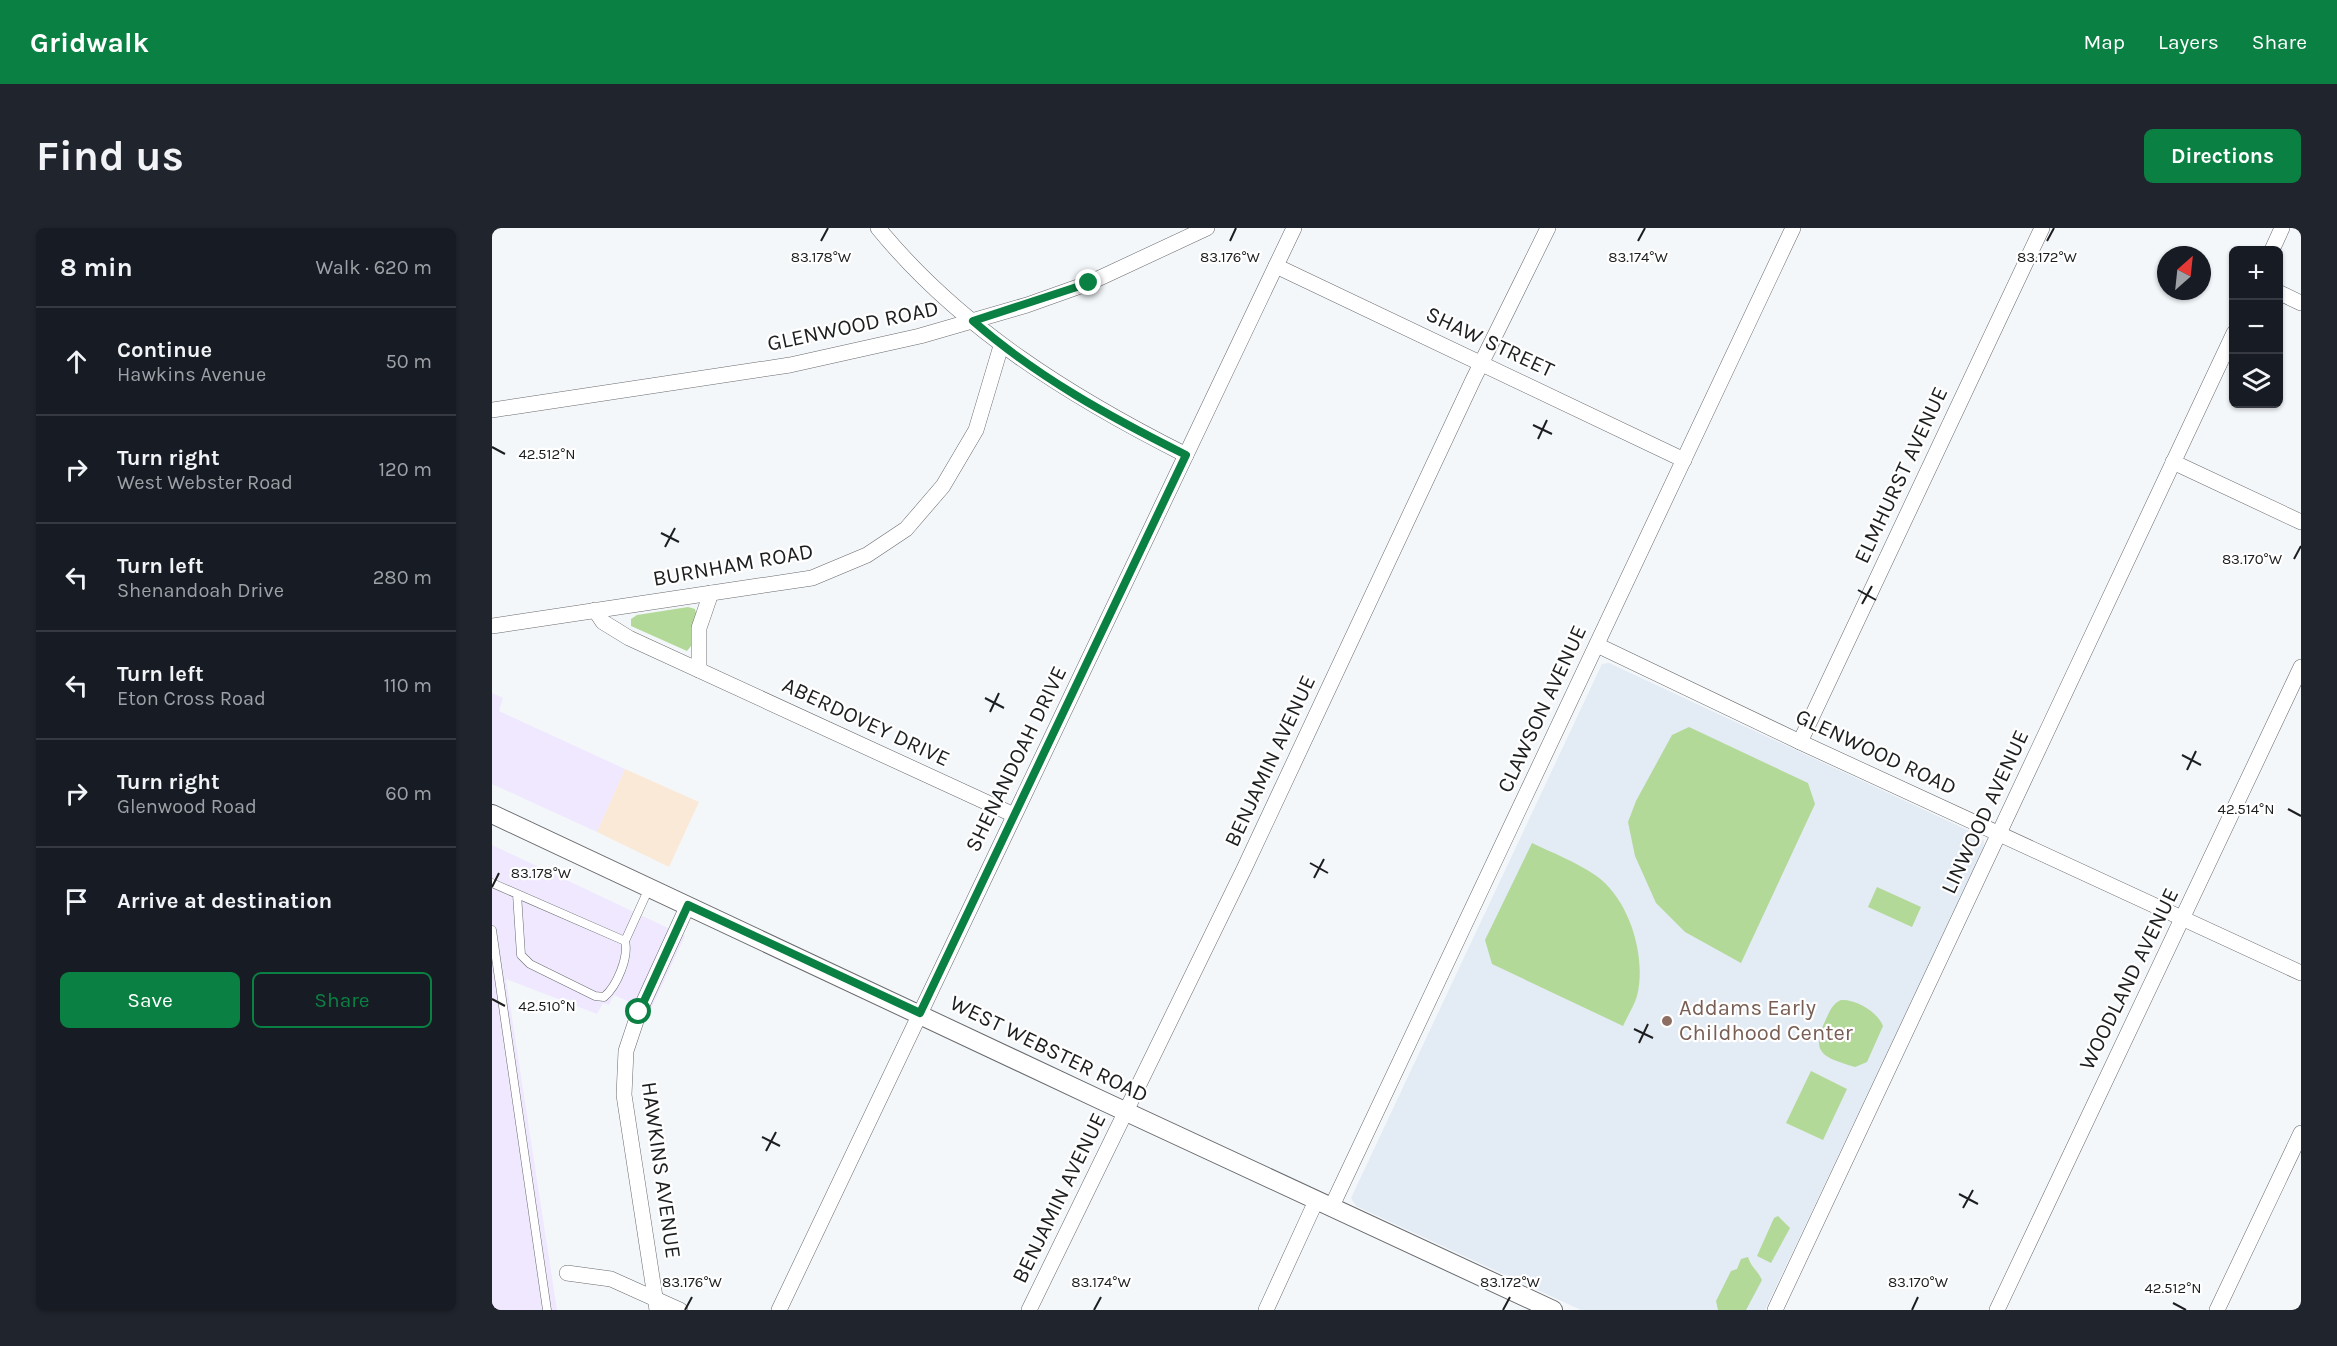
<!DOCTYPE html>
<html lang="en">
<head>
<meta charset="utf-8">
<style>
	:root { --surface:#171b24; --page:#20242c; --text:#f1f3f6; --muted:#9ea1a6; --line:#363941; --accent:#0b8043 }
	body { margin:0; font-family:Karla,sans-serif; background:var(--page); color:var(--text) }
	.controls { position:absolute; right:18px; top:18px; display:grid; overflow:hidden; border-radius:9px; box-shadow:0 2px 4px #0004 }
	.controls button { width:54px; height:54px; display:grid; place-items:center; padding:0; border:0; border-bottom:2px solid var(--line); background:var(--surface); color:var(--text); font:30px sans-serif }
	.compass { position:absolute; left:1665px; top:18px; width:54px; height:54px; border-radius:50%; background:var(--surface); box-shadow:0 2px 4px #0004; rotate:27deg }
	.stop { position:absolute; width:18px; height:18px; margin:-14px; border:4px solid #0b8043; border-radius:50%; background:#fff }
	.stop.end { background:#0b8043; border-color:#fff; box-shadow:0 2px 6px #0008 }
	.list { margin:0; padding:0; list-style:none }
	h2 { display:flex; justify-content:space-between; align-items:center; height:78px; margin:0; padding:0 24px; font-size:26px }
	h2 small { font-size:20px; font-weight:400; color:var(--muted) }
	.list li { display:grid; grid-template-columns:39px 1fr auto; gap:18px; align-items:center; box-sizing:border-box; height:108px; padding:0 24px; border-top:2px solid var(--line) }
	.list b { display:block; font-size:22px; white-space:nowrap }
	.list p { margin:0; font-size:20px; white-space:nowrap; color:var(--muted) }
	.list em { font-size:20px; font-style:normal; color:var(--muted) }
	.actions { display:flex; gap:12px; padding:18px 24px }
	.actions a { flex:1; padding:14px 0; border:2px solid var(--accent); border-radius:9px; text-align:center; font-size:21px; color:var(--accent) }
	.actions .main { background:var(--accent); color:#fff }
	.icon { flex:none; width:33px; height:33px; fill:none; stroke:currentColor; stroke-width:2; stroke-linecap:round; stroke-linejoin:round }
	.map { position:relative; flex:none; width:1809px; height:1082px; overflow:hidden; border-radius:9px }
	header { display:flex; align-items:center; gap:36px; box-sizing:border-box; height:84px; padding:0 30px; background:var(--accent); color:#fff }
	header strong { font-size:28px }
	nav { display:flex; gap:33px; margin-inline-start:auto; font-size:21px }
	.intro { display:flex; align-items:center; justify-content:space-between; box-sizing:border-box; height:144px; padding:0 36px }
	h1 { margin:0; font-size:42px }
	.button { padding:15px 27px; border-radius:9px; background:var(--accent); color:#fff; font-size:21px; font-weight:700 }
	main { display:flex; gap:36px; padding:0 36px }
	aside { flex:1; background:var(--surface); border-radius:9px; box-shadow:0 2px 4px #0004 }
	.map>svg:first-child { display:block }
	.commercial { fill:#efe8fe }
	.industrial { fill:#fbe9d8 }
	.built { fill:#e3ebf4 }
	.green { fill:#b3d998 }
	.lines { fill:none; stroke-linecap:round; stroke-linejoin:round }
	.service-casing { stroke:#686a6d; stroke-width:9 }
	.minor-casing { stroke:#686a6d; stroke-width:16 }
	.tertiary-casing { stroke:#686a6d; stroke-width:20 }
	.service { stroke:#fff; stroke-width:8 }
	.minor { stroke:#fff; stroke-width:15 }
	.tertiary { stroke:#fff; stroke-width:18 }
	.route { stroke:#0b8043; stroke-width:8 }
	.ticks { fill:none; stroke:#1d1e1f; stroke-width:2 }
	.education-dot { fill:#8d6e63; stroke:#fff; stroke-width:2 }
	.labels { text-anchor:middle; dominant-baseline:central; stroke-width:4.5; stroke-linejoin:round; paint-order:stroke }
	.street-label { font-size:22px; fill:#1d1e1f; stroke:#fff }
	.education-label { font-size:22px; fill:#785e54; stroke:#fff; text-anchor:start }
	.ticks-label { font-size:15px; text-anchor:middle; fill:#1d1e1f; stroke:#fff; stroke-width:4.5; stroke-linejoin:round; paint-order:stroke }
</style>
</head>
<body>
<header>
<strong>Gridwalk</strong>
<nav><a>Map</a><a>Layers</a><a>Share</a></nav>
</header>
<div class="intro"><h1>Find us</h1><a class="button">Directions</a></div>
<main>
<aside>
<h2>8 min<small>Walk · 620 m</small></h2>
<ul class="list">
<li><svg class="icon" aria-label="ahead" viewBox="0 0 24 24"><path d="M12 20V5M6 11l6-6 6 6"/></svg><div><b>Continue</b><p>Hawkins Avenue</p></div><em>50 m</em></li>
<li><svg class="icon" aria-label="right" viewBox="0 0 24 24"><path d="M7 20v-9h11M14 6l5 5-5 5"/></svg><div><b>Turn right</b><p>West Webster Road</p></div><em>120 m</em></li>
<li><svg class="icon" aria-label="left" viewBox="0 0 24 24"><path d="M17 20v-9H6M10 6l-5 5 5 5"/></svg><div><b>Turn left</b><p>Shenandoah Drive</p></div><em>280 m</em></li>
<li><svg class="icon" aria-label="left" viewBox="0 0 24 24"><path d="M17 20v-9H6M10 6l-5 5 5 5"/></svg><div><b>Turn left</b><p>Eton Cross Road</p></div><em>110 m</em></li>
<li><svg class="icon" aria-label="right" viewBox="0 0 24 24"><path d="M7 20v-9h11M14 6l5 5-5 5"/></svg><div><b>Turn right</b><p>Glenwood Road</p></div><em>60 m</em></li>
<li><svg class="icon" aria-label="arrive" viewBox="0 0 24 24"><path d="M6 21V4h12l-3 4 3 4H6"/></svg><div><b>Arrive at destination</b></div></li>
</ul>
<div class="actions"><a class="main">Save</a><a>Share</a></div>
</aside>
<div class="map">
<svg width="1809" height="1082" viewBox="0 0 1809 1082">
	<rect width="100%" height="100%" fill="#f4f7fa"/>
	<g class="commercial">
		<path d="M0 465 11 470 7 483 133 541 105 604 0 556Z"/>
		<path d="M0 617 193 708 158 783 122 767 117 777 111 775 105 786 14 751 65 1082H0Z"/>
	</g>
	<path class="industrial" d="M133 541 207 574 177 639 105 604Z"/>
	<path class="built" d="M1117 435 1484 606 1492 613 1491 622 1273 1082H1089L864 978 859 970 1110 436Z"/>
	<g class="green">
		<path d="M196 379 203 381 204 385 199 418 195 423 139 398V391L145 387Z"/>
		<path d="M1197 499 1316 555 1323 576 1249 735 1193 704 1164 675 1143 628 1136 594 1144 573 1180 507Z"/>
		<path d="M1040 615C1061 625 1084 634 1103 647 1137 670 1155 728 1145 768 1142 778 1135 789 1131 798L1000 736 993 712Z"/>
		<path d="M1385 659 1429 679 1420 699 1376 679Z"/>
		<path d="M1349 772C1364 771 1386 784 1391 798L1375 834 1363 839C1330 829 1318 825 1334 791 1338 783 1340 776 1349 772Z"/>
		<path d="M1319 843 1355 861 1331 912 1294 895Z"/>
		<path d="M1286 988 1298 1000 1279 1035 1265 1028 1282 990Z"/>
		<path d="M1256 1029C1259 1039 1266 1043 1270 1052L1254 1082H1226L1224 1073 1239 1043 1245 1041 1249 1031Z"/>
	</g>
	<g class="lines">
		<defs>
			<g id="service">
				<path d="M0 655 133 713C137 729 125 758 112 769L103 768 38 736 29 727 25 666"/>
				<path d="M0 702 55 1082"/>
				<path d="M133 713 157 660"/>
			</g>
			<g id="minor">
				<path d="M386 0C469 101 579 169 694 227"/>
				<path d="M1780 22 1790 0"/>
				<path d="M784 38 1192 232"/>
				<path d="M1786 64 1809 75"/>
				<path d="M0 182 298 137 428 108 535 77 597 55 715 0"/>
				<path d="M1681 234 1809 294"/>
				<path d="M103 382 111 394 137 410 522 587"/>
				<path d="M0 398 320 350 375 327 414 301 451 258 484 202 509 118"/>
				<path d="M1105 417 1308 514 1809 745"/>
				<path d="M207 442V400L219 365"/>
				<path d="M1308 514 1550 0"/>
				<path d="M839 980 1301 0"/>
				<path d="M75 1045 119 1051 188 1082"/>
				<path d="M165 1082 132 867 134 823 147 784 196 677"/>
				<path d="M287 1082 802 0"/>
				<path d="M537 1082 752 641 981 152 1056 0"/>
				<path d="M774 1082 824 973"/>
				<path d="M1283 1082 1742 105"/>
				<path d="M1505 1082 1809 439"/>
				<path d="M1725 1082 1809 905"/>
			</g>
			<path id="tertiary" d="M0 586C354 752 706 919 1061 1082"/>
		</defs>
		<use href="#service" class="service-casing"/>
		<use href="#minor" class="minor-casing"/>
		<use href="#tertiary" class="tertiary-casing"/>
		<use href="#service" class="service"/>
		<use href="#minor" class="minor"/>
		<use href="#tertiary" class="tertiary"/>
	</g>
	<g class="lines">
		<path class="route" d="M147 784 196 677 428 785 694 227C618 189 545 149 481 93L597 55"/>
	</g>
	<path class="ticks" d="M329 13 336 0M738 13 744 0M1146 13 1153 0M1555 13 1562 0M1041 197 1060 206M1046 211 1055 192M0 219 13 226M169 305 187 314M173 319 183 300M1802 331 1809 318M1366 362 1384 372M1370 376 1380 358M493 470 512 480M498 484 507 465M1690 527 1709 537M1695 542 1704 523M1796 581 1809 588M818 635 836 645M822 650 832 631M0 659 7 645M0 771 13 778M1142 801 1161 810M1147 815 1156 796M270 909 288 918M274 923 284 904M1467 966 1486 976M1471 980 1481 962M1681 1075 1694 1082M193 1082 200 1069M602 1082 609 1069M1011 1082 1018 1069M1420 1082 1426 1069"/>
	<circle class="education-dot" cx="1175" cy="793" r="6"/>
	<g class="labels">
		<g class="street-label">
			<text transform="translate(361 98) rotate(-12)">GLENWOOD ROAD</text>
			<text transform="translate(998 114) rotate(25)">SHAW STREET</text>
			<text transform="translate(1409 247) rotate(-65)">ELMHURST AVENUE</text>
			<text transform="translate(241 337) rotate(-10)">BURNHAM ROAD</text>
			<text transform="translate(1050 481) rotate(-65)">CLAWSON AVENUE</text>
			<text transform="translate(374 494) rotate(25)">ABERDOVEY DRIVE</text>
			<text transform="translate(1384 524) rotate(25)">GLENWOOD ROAD</text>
			<text transform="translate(524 531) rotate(-64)">SHENANDOAH DRIVE</text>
			<text transform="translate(778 533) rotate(-65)">BENJAMIN AVENUE</text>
			<text transform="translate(1493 584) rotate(-65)">LINWOOD AVENUE</text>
			<text transform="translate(1637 751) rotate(-64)">WOODLAND AVENUE</text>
			<text transform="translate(557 821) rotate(26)">WEST WEBSTER ROAD</text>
			<text transform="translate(169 942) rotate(82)">HAWKINS AVENUE</text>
			<text transform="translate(567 970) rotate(-64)">BENJAMIN AVENUE</text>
		</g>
		<g class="education-label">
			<text x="1187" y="780">Addams Early<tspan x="1187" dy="25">Childhood Center</tspan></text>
		</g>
	</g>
	<g class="ticks-label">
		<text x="329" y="34">83.178°W</text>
		<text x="738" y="34">83.176°W</text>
		<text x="1146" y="34">83.174°W</text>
		<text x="1555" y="34">83.172°W</text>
		<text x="55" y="231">42.512°N</text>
		<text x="1760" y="336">83.170°W</text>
		<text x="1754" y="586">42.514°N</text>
		<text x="49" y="650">83.178°W</text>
		<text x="55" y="783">42.510°N</text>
		<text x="200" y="1059">83.176°W</text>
		<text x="609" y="1059">83.174°W</text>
		<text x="1018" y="1059">83.172°W</text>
		<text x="1426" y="1059">83.170°W</text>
		<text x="1681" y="1065">42.512°N</text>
	</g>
</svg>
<div class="controls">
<button>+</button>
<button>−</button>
<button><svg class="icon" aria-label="layers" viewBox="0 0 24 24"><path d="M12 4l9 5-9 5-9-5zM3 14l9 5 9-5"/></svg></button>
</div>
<svg class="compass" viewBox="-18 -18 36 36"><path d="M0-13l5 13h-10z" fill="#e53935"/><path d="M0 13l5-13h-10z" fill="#9ea1a6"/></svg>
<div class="stop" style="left:147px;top:784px"></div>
<div class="stop end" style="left:597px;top:55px"></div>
</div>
</main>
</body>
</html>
